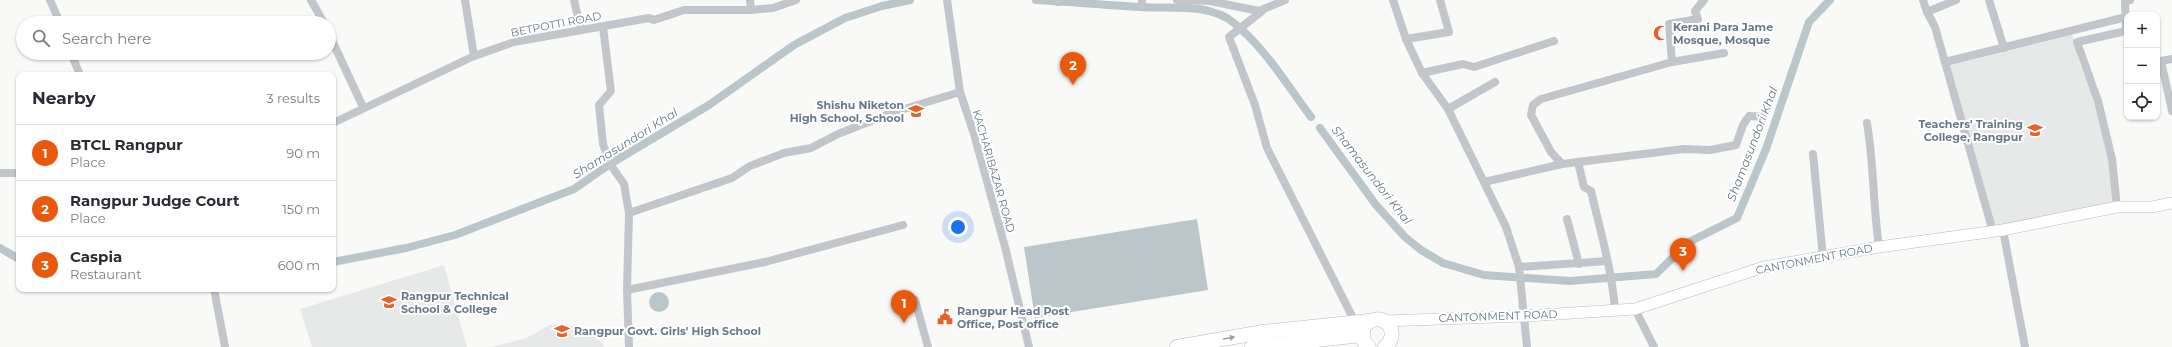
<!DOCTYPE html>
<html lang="en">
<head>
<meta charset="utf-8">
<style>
	:root { --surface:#fff; --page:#f7f7f7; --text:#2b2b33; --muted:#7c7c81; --line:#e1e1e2; --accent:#ea580c }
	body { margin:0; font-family:Montserrat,sans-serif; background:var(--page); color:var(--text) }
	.controls { position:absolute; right:12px; top:12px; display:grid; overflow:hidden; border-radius:8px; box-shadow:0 1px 3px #0004 }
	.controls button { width:36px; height:36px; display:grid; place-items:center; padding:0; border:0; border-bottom:1px solid var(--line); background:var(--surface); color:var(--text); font:20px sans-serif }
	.you { position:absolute; left:958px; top:227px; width:14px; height:14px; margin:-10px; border:3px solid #fff; border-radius:50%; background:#1a73e8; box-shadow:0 0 0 6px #1a73e833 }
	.badge { display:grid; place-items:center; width:26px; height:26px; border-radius:50%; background:var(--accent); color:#fff; font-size:13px; font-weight:700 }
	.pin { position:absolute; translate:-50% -33px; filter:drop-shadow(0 1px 2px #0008) }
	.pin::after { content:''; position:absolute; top:21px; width:14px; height:12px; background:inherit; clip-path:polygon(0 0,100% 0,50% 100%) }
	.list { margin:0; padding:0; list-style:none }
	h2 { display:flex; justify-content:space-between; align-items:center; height:52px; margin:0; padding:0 16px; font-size:17px }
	h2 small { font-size:13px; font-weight:400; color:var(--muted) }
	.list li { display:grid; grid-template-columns:26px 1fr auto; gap:12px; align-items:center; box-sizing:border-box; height:56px; padding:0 16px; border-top:1px solid var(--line) }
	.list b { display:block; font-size:15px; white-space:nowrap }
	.list p { margin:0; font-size:13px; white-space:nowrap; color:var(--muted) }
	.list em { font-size:13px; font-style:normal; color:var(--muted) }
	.icon { flex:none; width:22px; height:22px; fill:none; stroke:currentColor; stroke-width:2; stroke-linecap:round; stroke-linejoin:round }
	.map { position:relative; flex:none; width:2172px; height:347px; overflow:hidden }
	.search { position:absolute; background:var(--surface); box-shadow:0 1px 3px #0004; left:16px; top:16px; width:320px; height:44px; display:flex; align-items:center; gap:10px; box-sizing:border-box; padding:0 14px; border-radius:22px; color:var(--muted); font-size:15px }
	.panel { position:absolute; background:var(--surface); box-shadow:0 1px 3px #0004; left:16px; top:72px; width:320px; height:220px; border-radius:8px }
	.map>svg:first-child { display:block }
	.built { fill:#e7e8e8 }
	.water { fill:#bbc6cb }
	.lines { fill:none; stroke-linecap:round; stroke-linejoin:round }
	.canal { stroke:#bbc6cb; stroke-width:8 }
	.secondary-casing { stroke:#b5bac0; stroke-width:12 }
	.highway-casing { stroke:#b6b9bd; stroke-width:15 }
	.street { stroke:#c2c6cb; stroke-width:8 }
	.secondary { stroke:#fff; stroke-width:11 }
	.highway { stroke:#fff; stroke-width:14 }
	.oneway { fill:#95a0ac }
	.labels { text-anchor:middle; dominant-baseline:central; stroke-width:4; stroke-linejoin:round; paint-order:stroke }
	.street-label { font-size:11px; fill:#687889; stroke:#fff }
	.poi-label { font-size:11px; font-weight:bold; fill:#687889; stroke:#fff; text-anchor:start }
	.water-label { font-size:12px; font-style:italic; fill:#647983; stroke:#fff }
</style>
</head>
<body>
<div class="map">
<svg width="2172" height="347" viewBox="0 0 2172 347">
	<rect width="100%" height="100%" fill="#f9f9f7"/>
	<g class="built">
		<path d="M2072 32 2079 62 2096 101 2110 159 2115 204 1994 229 1948 64Z"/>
		<path d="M444 265 467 347H312L300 309Z"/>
		<path d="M550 325 573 326 597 337 605 347H491L526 338Z"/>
	</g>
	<g class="water">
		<path d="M1197 219 1208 290 1035 318 1024 247Z"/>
		<circle cx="659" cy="302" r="10"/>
	</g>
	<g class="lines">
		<g class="canal">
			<path d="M1036 0C1071 2 1105 5 1140 7 1169 9 1209 2 1234 23 1265 48 1287 85 1311 117"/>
			<path d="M1320 128 1376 205 1405 237 1421 250 1443 263 1484 275 1570 281 1656 274 1689 242 1737 218 1766 149 1809 22 1830 0"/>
			<path d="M0 248 19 259"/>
			<path d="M333 262 406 248 455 235 574 189 610 164 709 105 794 45 845 18 882 6 910 0"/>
		</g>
		<defs>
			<path id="secondary" d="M1384 321 1525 316 1635 309 1764 267 1879 247 2003 230 2117 207H2152L2172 203"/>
			<g id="highway">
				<path d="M1177 347 1263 332 1369 321"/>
				<path d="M1252 347 1362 335"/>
				<path d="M1369 347 1364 342 1363 329C1376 306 1405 329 1385 347"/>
			</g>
		</defs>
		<use href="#secondary" class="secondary-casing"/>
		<use href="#highway" class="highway-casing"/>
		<g class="street">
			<path d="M50 0 60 23"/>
			<path d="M311 0 324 23"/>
			<path d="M465 0 474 56"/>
			<path d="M574 0 581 30"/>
			<path d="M750 0 751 10"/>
			<path d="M947 0 960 92 974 134 1005 247 1029 347"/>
			<path d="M1177 0 1210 1 1259 11 1285 0"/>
			<path d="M1393 0 1406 39 1422 73 1448 109 1506 227 1519 267 1527 347"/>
			<path d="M1923 0 1927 12 1935 27 1993 232"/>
			<path d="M1989 0 2004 48"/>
			<path d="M1058 2V0"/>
			<path d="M1141 7 1142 0"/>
			<path d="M1262 11 1229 37 1255 105 1267 148 1355 322"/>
			<path d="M1927 12 1956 0"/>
			<path d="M603 27 611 91 599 105 603 144 610 164 624 184 629 213 627 290 629 347"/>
			<path d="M329 34 363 107"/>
			<path d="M1406 39 1449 32 1440 0"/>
			<path d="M71 53 80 75"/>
			<path d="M2172 59 2161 61 2172 111"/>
			<path d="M1672 62 1669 24 1698 19 1695 11 1704 0"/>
			<path d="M1945 62 2126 17"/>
			<path d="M1422 73 1463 64 1474 67 1554 41"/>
			<path d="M1448 109 1495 82"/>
			<path d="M333 123 474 56 514 42 649 18 654 20 684 10H751L773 8 796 0"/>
			<path d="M1867 123C1874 164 1873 206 1879 247"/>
			<path d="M1813 154 1823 258"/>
			<path d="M1578 162 1584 187 1591 191C1600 230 1612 270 1615 310"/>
			<path d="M1562 164 1684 149 1710 150 1736 145 1743 125 1749 116 1763 117"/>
			<path d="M0 173H19"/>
			<path d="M1484 182 1562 164 1551 152 1531 115 1533 105 1541 99 1672 62 1724 53"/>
			<path d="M2117 207 2112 159 2098 101 2077 42 2126 31 2125 1 2130 0"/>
			<path d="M629 213 732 178 750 166 784 153 811 148 838 134 891 113 960 92"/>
			<path d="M1567 219 1579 264"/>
			<path d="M2003 230 2025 347"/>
			<path d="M1519 267 1607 261"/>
			<path d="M214 289 225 347"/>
			<path d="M627 290 765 262 903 225"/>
			<path d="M915 300 928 347"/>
			<path d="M1635 309 1654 347"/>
		</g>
		<use href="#secondary" class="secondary"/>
		<use href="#highway" class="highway"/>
	</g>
	<defs><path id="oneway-solid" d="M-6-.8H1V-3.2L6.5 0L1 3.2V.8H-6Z"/></defs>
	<use class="oneway" href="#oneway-solid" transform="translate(1229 338) rotate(-10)"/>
	<defs>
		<symbol id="mosque-bare" viewBox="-9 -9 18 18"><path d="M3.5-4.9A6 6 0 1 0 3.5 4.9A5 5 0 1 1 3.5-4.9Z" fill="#e6622a" stroke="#fff" stroke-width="2.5" paint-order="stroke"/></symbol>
		<symbol id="school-bare" viewBox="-9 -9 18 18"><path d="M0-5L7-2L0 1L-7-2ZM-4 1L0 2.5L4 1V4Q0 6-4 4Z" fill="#e6622a" stroke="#fff" stroke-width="2.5" paint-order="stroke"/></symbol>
		<symbol id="university-bare" viewBox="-9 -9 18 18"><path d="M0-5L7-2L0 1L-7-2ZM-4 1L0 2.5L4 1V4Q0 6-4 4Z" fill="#e6622a" stroke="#fff" stroke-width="2.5" paint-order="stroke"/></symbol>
		<symbol id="civic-bare" viewBox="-9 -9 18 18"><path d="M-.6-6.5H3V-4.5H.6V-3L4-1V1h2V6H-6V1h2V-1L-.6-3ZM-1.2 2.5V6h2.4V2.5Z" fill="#e6622a" stroke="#fff" stroke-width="2.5" paint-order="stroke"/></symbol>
	</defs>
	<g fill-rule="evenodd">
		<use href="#mosque-bare" x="1650" y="22" width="22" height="22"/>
		<use href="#school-bare" x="905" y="100" width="22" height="22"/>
		<use href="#university-bare" x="2024" y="119" width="22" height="22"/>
		<use href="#school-bare" x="378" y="291" width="22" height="22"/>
		<use href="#civic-bare" x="934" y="306" width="22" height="22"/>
		<use href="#school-bare" x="551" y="320" width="22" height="22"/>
	</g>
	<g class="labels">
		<g class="street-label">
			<text transform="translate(556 24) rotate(-11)">BETPOTTI ROAD</text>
			<text transform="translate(994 171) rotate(74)">KACHARIBAZAR ROAD</text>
			<text transform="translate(1814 259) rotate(-11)">CANTONMENT ROAD</text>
			<text transform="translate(1498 316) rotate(-2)">CANTONMENT ROAD</text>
		</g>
		<g class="poi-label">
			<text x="1673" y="27">Kerani Para Jame<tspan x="1673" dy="13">Mosque, Mosque</tspan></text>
			<text x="904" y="105" text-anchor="end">Shishu Niketon<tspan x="904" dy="13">High School, School</tspan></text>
			<text x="2023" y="124" text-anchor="end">Teachers' Training<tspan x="2023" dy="13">College, Rangpur</tspan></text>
			<text x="401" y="296">Rangpur Technical<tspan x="401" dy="13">School &amp; College</tspan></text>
			<text x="957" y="311">Rangpur Head Post<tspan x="957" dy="13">Office, Post office</tspan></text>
			<text x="574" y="331">Rangpur Govt. Girls' High School</text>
		</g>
		<g class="water-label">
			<text transform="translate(625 143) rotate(-32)">Shamasundori Khal</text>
			<text transform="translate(1752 144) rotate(-69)">Shamasundori Khal</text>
			<text transform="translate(1372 175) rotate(52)">Shamasundori Khal</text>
		</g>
	</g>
</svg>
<div class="controls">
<button>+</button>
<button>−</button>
<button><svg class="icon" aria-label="locate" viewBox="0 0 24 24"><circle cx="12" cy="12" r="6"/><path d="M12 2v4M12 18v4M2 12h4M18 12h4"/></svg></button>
</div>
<div class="you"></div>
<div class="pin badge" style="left:904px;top:323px">1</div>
<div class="pin badge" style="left:1073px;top:85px">2</div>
<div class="pin badge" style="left:1683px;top:271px">3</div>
<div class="search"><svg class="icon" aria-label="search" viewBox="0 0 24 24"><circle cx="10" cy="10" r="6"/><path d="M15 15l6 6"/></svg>Search here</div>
<section class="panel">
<h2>Nearby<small>3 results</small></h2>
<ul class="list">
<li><span class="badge">1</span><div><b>BTCL Rangpur</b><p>Place</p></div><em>90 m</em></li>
<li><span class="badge">2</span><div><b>Rangpur Judge Court</b><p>Place</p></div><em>150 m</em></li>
<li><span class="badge">3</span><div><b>Caspia</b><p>Restaurant</p></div><em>600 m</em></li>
</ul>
</section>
</div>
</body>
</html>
